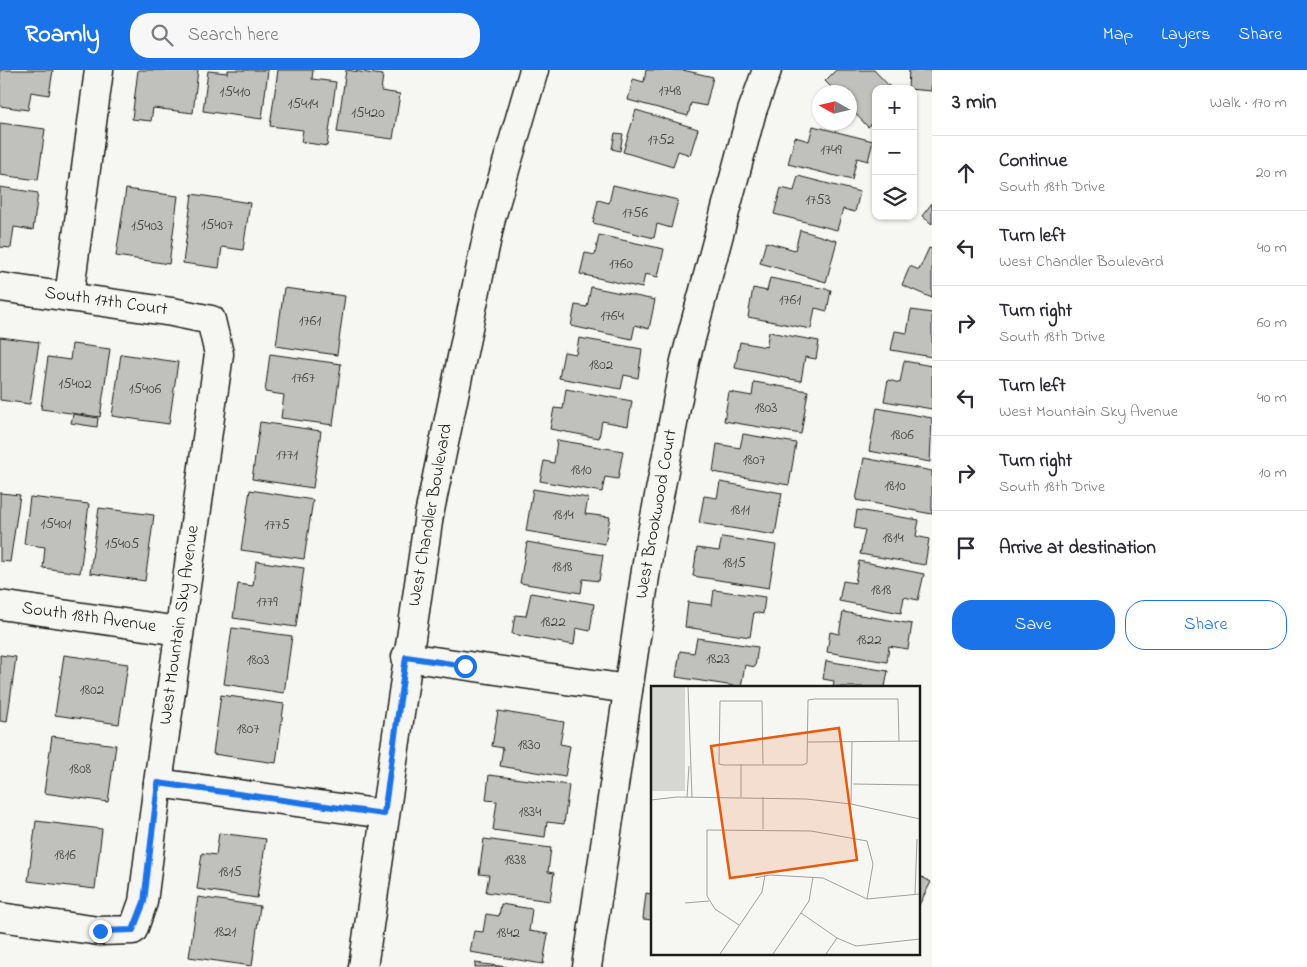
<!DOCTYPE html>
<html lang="en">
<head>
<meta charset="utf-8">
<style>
	:root { --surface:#fff; --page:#f7f7f7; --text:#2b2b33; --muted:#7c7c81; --line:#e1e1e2; --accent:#1a73e8 }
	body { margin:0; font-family:"Indie Flower",sans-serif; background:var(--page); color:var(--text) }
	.controls { position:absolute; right:15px; top:15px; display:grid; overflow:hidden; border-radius:10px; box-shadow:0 1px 4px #0004 }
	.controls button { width:45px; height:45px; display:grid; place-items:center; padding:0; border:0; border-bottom:1px solid var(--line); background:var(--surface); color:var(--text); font:25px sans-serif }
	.compass { position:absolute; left:812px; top:15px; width:45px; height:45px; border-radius:50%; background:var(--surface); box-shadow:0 1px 4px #0004; rotate:278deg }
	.stop { position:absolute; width:15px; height:15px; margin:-11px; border:4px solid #1a73e8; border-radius:50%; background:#fff }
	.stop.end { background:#1a73e8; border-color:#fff; box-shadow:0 1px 5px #0008 }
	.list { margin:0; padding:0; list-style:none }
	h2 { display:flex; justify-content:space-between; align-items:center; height:65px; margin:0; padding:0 20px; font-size:21px }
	h2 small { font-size:16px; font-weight:400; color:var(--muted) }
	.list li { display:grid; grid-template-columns:32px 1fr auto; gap:15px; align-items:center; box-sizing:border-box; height:75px; padding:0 20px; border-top:1px solid var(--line) }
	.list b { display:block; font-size:19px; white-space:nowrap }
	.list p { margin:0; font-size:16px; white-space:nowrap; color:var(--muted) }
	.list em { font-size:16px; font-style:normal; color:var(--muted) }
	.actions { display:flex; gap:10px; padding:15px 20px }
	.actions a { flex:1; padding:11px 0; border:1px solid var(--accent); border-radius:20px; text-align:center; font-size:18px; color:var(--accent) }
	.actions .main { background:var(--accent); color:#fff }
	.icon { flex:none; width:28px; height:28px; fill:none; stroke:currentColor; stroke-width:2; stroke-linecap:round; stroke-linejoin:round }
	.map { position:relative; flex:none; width:932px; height:897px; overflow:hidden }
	header { display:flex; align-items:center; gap:30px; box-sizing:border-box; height:70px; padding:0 25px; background:var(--accent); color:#fff }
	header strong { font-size:24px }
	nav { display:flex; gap:28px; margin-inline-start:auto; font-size:18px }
	.search { width:350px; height:45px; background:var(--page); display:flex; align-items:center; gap:12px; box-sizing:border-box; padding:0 18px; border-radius:20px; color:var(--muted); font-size:19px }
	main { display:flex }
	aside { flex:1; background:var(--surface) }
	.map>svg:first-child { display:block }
	.building { fill:#c0c0bd; stroke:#1c1c1c }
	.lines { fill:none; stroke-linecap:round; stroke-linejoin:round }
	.minor-casing { stroke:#1c1c1c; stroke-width:31 }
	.minor { stroke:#f6f6f2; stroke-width:28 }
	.route { stroke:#1a73e8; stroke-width:6 }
	.labels { text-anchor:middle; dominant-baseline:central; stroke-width:4; stroke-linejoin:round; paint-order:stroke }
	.number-label { font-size:15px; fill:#454544 }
	.street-label { font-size:18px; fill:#1c1c1c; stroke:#f6f6f2 }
	.inset-road { fill:none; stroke:#9f9f9c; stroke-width:1 }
	.view { fill:#e8590c; fill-opacity:0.15; stroke:#e8590c; stroke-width:2.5 }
	.inset-edge { fill:none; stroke:#1c1c1c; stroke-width:2.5 }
</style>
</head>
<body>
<header>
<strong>Roamly</strong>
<div class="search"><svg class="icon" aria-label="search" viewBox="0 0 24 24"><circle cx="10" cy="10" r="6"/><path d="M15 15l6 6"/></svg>Search here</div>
<nav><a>Map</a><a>Layers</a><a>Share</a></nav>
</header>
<main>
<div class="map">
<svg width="932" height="897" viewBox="0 0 932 897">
	<rect width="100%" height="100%" fill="#f6f6f2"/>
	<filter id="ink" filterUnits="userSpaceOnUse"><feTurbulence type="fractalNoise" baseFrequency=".02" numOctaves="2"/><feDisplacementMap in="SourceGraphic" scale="10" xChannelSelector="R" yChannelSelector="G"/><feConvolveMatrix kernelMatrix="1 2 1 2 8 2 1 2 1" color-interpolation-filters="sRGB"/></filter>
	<g filter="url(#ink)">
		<g class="building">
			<path d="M0 0H53L49 25 31 22 28 40 0 36Z"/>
			<path d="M138 0H198L193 43 153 38 151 51 132 49Z"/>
			<path d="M228 0H268L262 49 203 41 208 1 228 3Z"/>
			<path d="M278 0H313L312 9 336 12 327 76 301 72 303 60 270 56Z"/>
			<path d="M346 0 383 5 381 21 400 24 393 69 337 62Z"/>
			<path d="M646 0H683L713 7 706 36 691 33 688 46 628 30 633 9 644 12Z"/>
			<path d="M836 0H874L892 19H876V50L868 57 849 37V22H836L825 11Z"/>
			<path d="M909 0H932L931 21 908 19Z"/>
			<path d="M636 40 698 59 690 85 678 81 673 97 623 82Z"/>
			<path d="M0 53 45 59 38 110 0 105Z"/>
			<path d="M813 56 873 71 868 91 857 88 852 110 788 94 795 67 809 71Z"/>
			<path d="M615 63 623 64 620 81 612 79Z"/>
			<path d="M798 106 860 122 855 142 843 139 837 160 774 144 781 118 794 121Z"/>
			<path d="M613 115 678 130 671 158 657 154 654 168 593 153 598 130 609 133Z"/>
			<path d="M0 117 38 123 33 160 14 157 11 178 0 177Z"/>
			<path d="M126 119 178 126 169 194 116 186Z"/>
			<path d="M192 124 250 133 243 180 222 177 219 198 183 193Z"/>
			<path d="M932 133V154L922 146Z"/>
			<path d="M800 160 837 171 826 212 760 193 766 172 795 180Z"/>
			<path d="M599 165 664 179 658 207 645 204 642 218 580 204 585 183 595 185Z"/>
			<path d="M929 178 932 179V228L902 215 910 196 919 200Z"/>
			<path d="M770 208 831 220 827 241 815 238 811 259 748 247 753 218 767 221Z"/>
			<path d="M591 217 655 230 649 259 635 255 632 269 571 256 575 235 587 237Z"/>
			<path d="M284 218 345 226 337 285 276 276Z"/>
			<path d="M911 240 932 243V287L891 280 895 261 907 263Z"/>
			<path d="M769 262 819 271 816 289 805 287 801 311 735 298 740 272 766 277Z"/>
			<path d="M0 267 39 272 30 334 0 330Z"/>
			<path d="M579 268 642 279 638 308 624 305 621 319 559 308 564 282 576 284Z"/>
			<path d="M72 274 110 279 100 347 41 339 48 287 70 290Z"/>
			<path d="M121 284 178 292 169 354 112 346Z"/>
			<path d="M270 284 341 294 333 355 281 348 284 325 265 322Z"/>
			<path d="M904 291 932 296V339L884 331 888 310 900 313Z"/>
			<path d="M754 312 808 321 801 364 724 351 729 322 752 326Z"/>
			<path d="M566 319 632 331 628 356 602 351 599 368 550 359 554 338 563 339Z"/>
			<path d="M877 338 932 348 930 392 869 381Z"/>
			<path d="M73 344 98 348 97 357 71 353Z"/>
			<path d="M260 352 321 361 313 418 252 409Z"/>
			<path d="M743 364 796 373 789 415 713 402 717 374 740 378Z"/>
			<path d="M557 370 623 381 618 409 605 407 602 422 540 411 544 391 554 393Z"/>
			<path d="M864 388 932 401V444L856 430Z"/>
			<path d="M720 412 782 423 775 465 699 453 704 426 717 428Z"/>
			<path d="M533 419 588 428 585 444 610 447 605 474 526 461Z"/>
			<path d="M250 420 313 430 304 489 241 480Z"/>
			<path d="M0 423 20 425 10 492 0 491Z"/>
			<path d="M30 427 89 434 80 503 43 498 45 477 24 474Z"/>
			<path d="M99 438 154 445 145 511 90 503Z"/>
			<path d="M857 440 919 450 916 466 929 469 925 495 860 484 865 460 854 458Z"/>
			<path d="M722 467 776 475 769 518 693 506 697 478 719 481Z"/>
			<path d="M527 472 603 485 599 511 583 509 581 523 520 513Z"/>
			<path d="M256 491 304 498 296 557 233 548 238 514 253 516Z"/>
			<path d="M859 491 924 504 918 530 904 527 901 543 839 531 843 511 855 513Z"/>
			<path d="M714 520 765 527 763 544 754 542 750 567 685 557 688 532 712 535Z"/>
			<path d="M531 523 594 534 590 561 576 558 574 575 512 564 515 545 526 546Z"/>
			<path d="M843 542 912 554 908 579 889 576 887 592 827 582 830 562 839 564Z"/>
			<path d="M232 558 292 566 284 623 224 614Z"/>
			<path d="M697 568 758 577 755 597 745 595 741 617 676 607 680 581 694 583Z"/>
			<path d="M0 585 16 587 7 652 0 651Z"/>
			<path d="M64 585 128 594 119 654 55 645Z"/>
			<path d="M826 591 888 601 885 617H833L834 611 823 609Z"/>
			<path d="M221 625 284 634 276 693 213 684Z"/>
			<path d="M498 641 564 652 560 674 570 676 565 707 500 696 503 678 492 676Z"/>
			<path d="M52 666 116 675 108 732 44 723Z"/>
			<path d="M489 705 569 715 564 754 547 752 545 767 493 760 497 731 486 730Z"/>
			<path d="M36 751 102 759 95 819 28 811Z"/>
			<path d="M219 763 266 769 257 828 197 819 202 783 216 785Z"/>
			<path d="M484 769 551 778 548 802 554 803 550 831 486 822 489 805 479 804Z"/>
			<path d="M918 805 931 812 918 837Z"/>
			<path d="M646 823 652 824V850L643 849Z"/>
			<path d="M198 827 260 836 252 896 189 887Z"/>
			<path d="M501 834 532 839 529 861 548 864 543 894 470 882 474 861 483 862 486 844 499 846Z"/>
			<path d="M475 893 507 897H475Z"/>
		</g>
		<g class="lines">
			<defs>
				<g id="minor">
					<path d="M0 217 172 242 211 250 219 284 158 713 143 832 133 860 99 861 0 847"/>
					<path d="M69 227 99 0"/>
					<path d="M0 535 179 561"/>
					<path d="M406 587 628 619"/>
					<path d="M158 713 384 744"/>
					<path d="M363 897 429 445 491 148 534 0"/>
					<path d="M587 897 650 473 685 291 752 41 767 0"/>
				</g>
			</defs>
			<use href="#minor" class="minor-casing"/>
			<use href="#minor" class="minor"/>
		</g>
	</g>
	<g class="lines" filter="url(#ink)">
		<path class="route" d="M100 861 133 860 144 832 158 713 384 744 406 587 465 596"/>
	</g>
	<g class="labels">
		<g class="number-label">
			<text x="670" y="21">1748</text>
			<text x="235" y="22">15410</text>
			<text x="303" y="34">15414</text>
			<text x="368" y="43">15420</text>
			<text x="661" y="70">1752</text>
			<text x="831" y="80">1749</text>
			<text x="818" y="130">1753</text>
			<text x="635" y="143">1756</text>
			<text x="217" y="155">15407</text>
			<text x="147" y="156">15403</text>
			<text x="621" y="194">1760</text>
			<text x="790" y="230">1761</text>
			<text x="612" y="246">1764</text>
			<text x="310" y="251">1761</text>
			<text x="601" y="295">1802</text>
			<text x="303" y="308">1767</text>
			<text x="75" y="314">15402</text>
			<text x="145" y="319">15406</text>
			<text x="766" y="338">1803</text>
			<text x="902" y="365">1806</text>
			<text x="287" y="385">1771</text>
			<text x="754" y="390">1807</text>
			<text x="581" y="400">1810</text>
			<text x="895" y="416">1810</text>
			<text x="740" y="440">1811</text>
			<text x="563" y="445">1814</text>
			<text x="56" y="454">15401</text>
			<text x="277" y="455">1775</text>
			<text x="893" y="468">1814</text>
			<text x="122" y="474">15405</text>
			<text x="734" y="493">1815</text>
			<text x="562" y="497">1818</text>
			<text x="881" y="520">1818</text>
			<text x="267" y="532">1779</text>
			<text x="553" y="552">1822</text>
			<text x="869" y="570">1822</text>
			<text x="718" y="589">1823</text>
			<text x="258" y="590">1803</text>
			<text x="92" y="620">1802</text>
			<text x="248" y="659">1807</text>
			<text x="529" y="675">1830</text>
			<text x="80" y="699">1808</text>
			<text x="530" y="742">1834</text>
			<text x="65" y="785">1816</text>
			<text x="515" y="790">1838</text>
			<text x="230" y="802">1815</text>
			<text x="225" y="862">1821</text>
			<text x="508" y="863">1842</text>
		</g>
		<g class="street-label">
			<text transform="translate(106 232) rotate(8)">South 17th Court</text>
			<text transform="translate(657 444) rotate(-80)">West Brookwood Court</text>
			<text transform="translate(431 445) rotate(-80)">West Chandler Boulevard</text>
			<text transform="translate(89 548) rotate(8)">South 18th Avenue</text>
			<text transform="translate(180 555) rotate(-82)">West Mountain Sky Avenue</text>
		</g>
	</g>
	<g transform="translate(651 616)">
		<rect width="269" height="269" fill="#f6f6f2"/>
		<path d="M34 0V105H0V0Z" fill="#d6d6d2"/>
		<path class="inset-road" d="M37 0 41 111M157 56 269 55M90 78V111M112 78 111 15H69L68 78 72 79H152L156 77 157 14 163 13H247L248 55M202 98 269 99M36 111 38 80M0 114 26 111 155 113 200 118 269 133M200 118 201 56M112 143V111M104 192 119 189 172 192 216 213 269 208M264 208 266 153M34 217 58 215M150 227 186 252 205 260 269 253M88 239 64 223 56 210V144L160 145 216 155 222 178 216 213M69 268 111 206 114 189M122 268 158 215 162 191M175 268 186 252"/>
		<path class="view" d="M188 42 206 174 79 192 60 60Z"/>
		<rect width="269" height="269" class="inset-edge"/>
	</g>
</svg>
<div class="controls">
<button>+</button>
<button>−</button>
<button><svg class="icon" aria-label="layers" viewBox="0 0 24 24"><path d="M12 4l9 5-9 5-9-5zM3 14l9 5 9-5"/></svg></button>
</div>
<svg class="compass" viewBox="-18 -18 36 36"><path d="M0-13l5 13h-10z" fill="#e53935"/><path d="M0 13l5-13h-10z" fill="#7c7c81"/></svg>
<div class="stop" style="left:465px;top:596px"></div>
<div class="stop end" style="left:100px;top:861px"></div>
</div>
<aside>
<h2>3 min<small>Walk · 170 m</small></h2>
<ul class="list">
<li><svg class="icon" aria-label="ahead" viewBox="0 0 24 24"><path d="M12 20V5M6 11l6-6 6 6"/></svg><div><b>Continue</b><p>South 18th Drive</p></div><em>20 m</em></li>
<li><svg class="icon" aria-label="left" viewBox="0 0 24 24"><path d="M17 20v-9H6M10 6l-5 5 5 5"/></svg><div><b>Turn left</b><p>West Chandler Boulevard</p></div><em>40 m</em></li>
<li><svg class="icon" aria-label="right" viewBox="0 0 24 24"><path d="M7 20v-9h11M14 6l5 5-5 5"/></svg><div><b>Turn right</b><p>South 18th Drive</p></div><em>60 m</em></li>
<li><svg class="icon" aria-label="left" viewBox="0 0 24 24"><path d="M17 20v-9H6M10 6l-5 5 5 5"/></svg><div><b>Turn left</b><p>West Mountain Sky Avenue</p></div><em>40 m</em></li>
<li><svg class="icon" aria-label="right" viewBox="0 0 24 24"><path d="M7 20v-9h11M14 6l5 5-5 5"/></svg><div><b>Turn right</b><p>South 18th Drive</p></div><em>10 m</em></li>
<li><svg class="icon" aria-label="arrive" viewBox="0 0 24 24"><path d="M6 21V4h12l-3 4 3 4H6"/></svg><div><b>Arrive at destination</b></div></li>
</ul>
<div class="actions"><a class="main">Save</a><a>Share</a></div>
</aside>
</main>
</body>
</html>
